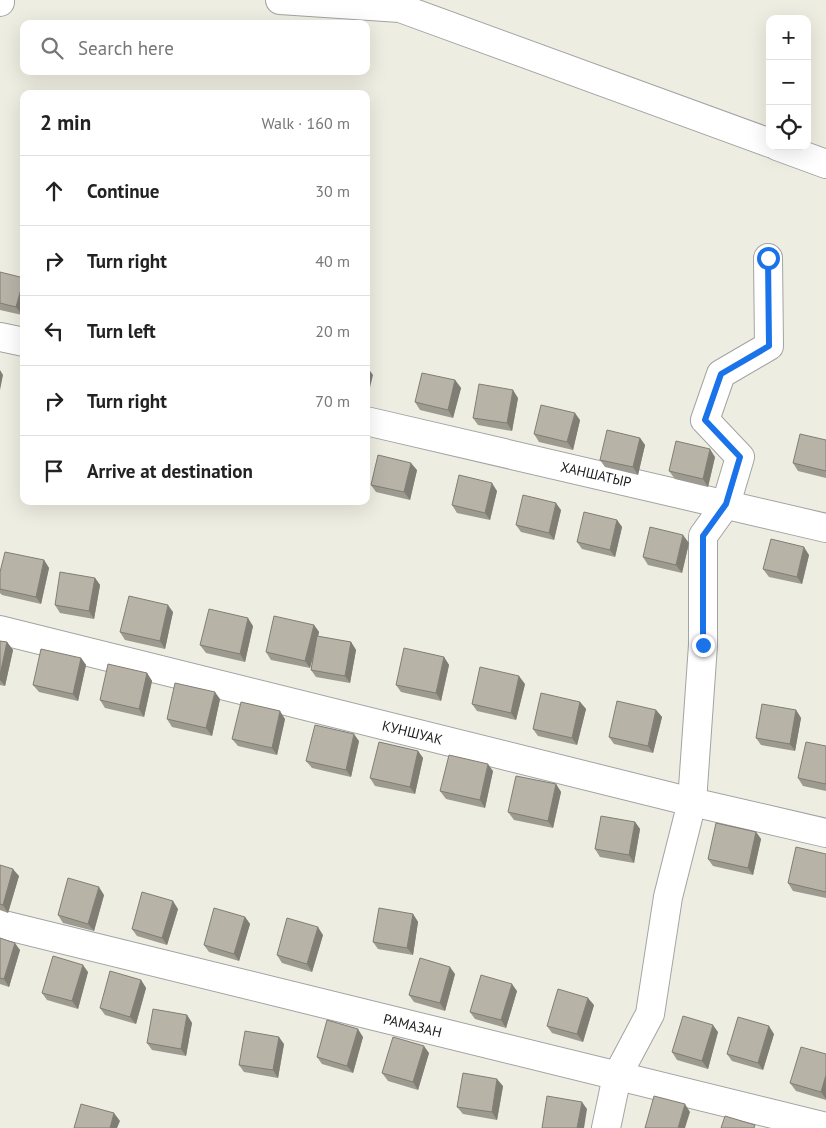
<!DOCTYPE html>
<html lang="en">
<head>
<meta charset="utf-8">
<style>
	:root { --surface:#fff; --page:#f6f6f6; --text:#222; --muted:#767676; --line:#e0e0e0 }
	body { margin:0; font-family:"PT Sans",sans-serif; background:var(--page); color:var(--text) }
	.controls { position:absolute; right:15px; top:15px; display:grid; overflow:hidden; border-radius:10px; box-shadow:0 5px 20px #0002 }
	.controls button { width:45px; height:45px; display:grid; place-items:center; padding:0; border:0; border-bottom:1px solid var(--line); background:var(--surface); color:var(--text); font:25px sans-serif }
	.stop { position:absolute; width:15px; height:15px; margin:-11px; border:4px solid #1a73e8; border-radius:50%; background:#fff }
	.stop.end { background:#1a73e8; border-color:#fff; box-shadow:0 1px 5px #0008 }
	.list { margin:0; padding:0; list-style:none }
	h2 { display:flex; justify-content:space-between; align-items:center; height:65px; margin:0; padding:0 20px; font-size:21px }
	h2 small { font-size:16px; font-weight:400; color:var(--muted) }
	.list li { display:grid; grid-template-columns:32px 1fr auto; gap:15px; align-items:center; box-sizing:border-box; height:70px; padding:0 20px; border-top:1px solid var(--line) }
	.list b { display:block; font-size:19px; white-space:nowrap }
	.list em { font-size:16px; font-style:normal; color:var(--muted) }
	.icon { flex:none; width:28px; height:28px; fill:none; stroke:currentColor; stroke-width:2; stroke-linecap:round; stroke-linejoin:round }
	.map { position:relative; flex:none; width:826px; height:1128px; overflow:hidden }
	.search { position:absolute; background:var(--surface); box-shadow:0 5px 20px #0002; left:20px; top:20px; width:350px; height:55px; display:flex; align-items:center; gap:12px; box-sizing:border-box; padding:0 18px; border-radius:10px; color:var(--muted); font-size:19px }
	.panel { position:absolute; background:var(--surface); box-shadow:0 5px 20px #0002; left:20px; top:90px; width:350px; height:415px; border-radius:10px }
	.map>svg:first-child { display:block }
	.lines { fill:none; stroke-linecap:round; stroke-linejoin:round }
	.minor-casing { stroke:#a3a3a3; stroke-width:30 }
	.minor { stroke:#fff; stroke-width:28 }
	.wall { fill:#9d9a90 }
	.shaded-wall { fill:#807d75 }
	.building { fill:#b7b3a7; stroke:#807d75 }
	.route { stroke:#1a73e8; stroke-width:6 }
	.labels { text-anchor:middle; dominant-baseline:central; stroke-width:5; stroke-linejoin:round; paint-order:stroke }
	.street-label { font-size:14px; fill:#1c1c1c; stroke:#fff }
</style>
</head>
<body>
<div class="map">
<svg width="826" height="1128" viewBox="0 0 826 1128">
	<rect width="100%" height="100%" fill="#eeede1"/>
	<g class="lines">
		<defs>
			<g id="minor">
				<path d="M280 0 400 8 770 143"/>
				<path d="M0 2V0"/>
				<path d="M777 146 826 164"/>
				<path d="M0 337 24 342"/>
				<path id="s1" d="M366 421 826 528"/>
				<path id="s2" d="M0 630 692 802 826 833"/>
				<path id="s3" d="M0 924 826 1127"/>
				<path d="M606 1128 617 1076 650 1014 668 897 692 802 703 645V536L726 504 740 457 705 420 721 374 769 346 768 258"/>
			</g>
		</defs>
		<use href="#minor" class="minor-casing"/>
		<use href="#minor" class="minor"/>
	</g>
	<g class="wall">
		<path d="M0 272 22 315 0 310Z"/>
		<path d="M455 380 461 388 453 418 420 410 415 402Z"/>
		<path d="M518 398 512 431 478 425 473 418Z"/>
		<path d="M580 420 573 450 539 442 534 434Z"/>
		<path d="M640 438 645 445 638 475 605 467 600 460Z"/>
		<path d="M826 440V478L798 471 793 463Z"/>
		<path d="M715 457 708 487 675 479 669 471Z"/>
		<path d="M417 470 410 500 376 492 371 485Z"/>
		<path d="M497 491 490 520 457 513 452 505Z"/>
		<path d="M561 510 554 540 521 532 516 525Z"/>
		<path d="M617 520 622 527 615 557 582 549 577 542Z"/>
		<path d="M689 543 682 573 648 565 643 557Z"/>
		<path d="M809 555 802 584 769 577 763 569Z"/>
		<path d="M44 560 49 568 41 604 2 595 0 593V572Z"/>
		<path d="M95 578 100 585 94 619 60 613 55 605Z"/>
		<path d="M173 612 165 649 125 640 120 632Z"/>
		<path d="M314 625 319 632 318 637 351 642 356 650 350 683 316 677 311 670 313 658 310 668 271 660 266 652Z"/>
		<path d="M253 626 245 662 206 653 200 645Z"/>
		<path d="M0 641 7 642 13 650 5 686 0 685Z"/>
		<path d="M444 657 449 665 441 701 401 692 396 685Z"/>
		<path d="M81 658 86 665 78 701 39 692 33 685Z"/>
		<path d="M147 673 152 681 144 717 105 708 100 700Z"/>
		<path d="M525 684 516 720 477 711 472 704Z"/>
		<path d="M220 699 212 736 172 727 167 719Z"/>
		<path d="M580 702 586 709 577 745 538 736 533 729Z"/>
		<path d="M656 710 662 717 653 753 614 744 609 737Z"/>
		<path d="M796 710 801 718 795 751 761 745 756 738Z"/>
		<path d="M285 719 277 755 238 746 232 739Z"/>
		<path d="M359 741 351 777 312 768 306 761Z"/>
		<path d="M826 746V791L803 786 798 778Z"/>
		<path d="M418 751 423 758 415 794 375 786 370 778Z"/>
		<path d="M493 771 485 808 446 799 440 791Z"/>
		<path d="M556 784 561 792 553 828 514 820 508 812Z"/>
		<path d="M635 822 640 829 634 863 600 857 595 849Z"/>
		<path d="M756 832 761 839 753 875 713 866 708 859Z"/>
		<path d="M826 854V898L793 891 788 883Z"/>
		<path d="M0 865 19 876 8 913 0 910Z"/>
		<path d="M104 895 94 931 63 923 58 915Z"/>
		<path d="M178 909 167 945 137 936 132 929Z"/>
		<path d="M413 914 418 922 413 955 378 949 373 942Z"/>
		<path d="M245 917 250 924 239 961 209 952 204 945Z"/>
		<path d="M323 935 312 972 282 963 277 955Z"/>
		<path d="M0 938 20 950 9 987 0 984Z"/>
		<path d="M88 972 78 1009 47 1000 42 993Z"/>
		<path d="M455 974 445 1011 414 1002 409 995Z"/>
		<path d="M141 980 146 988 136 1024 105 1015 100 1008Z"/>
		<path d="M517 991 506 1028 475 1019 470 1012Z"/>
		<path d="M594 1005 583 1042 552 1033 547 1026Z"/>
		<path d="M187 1015 192 1023 186 1056 152 1050 147 1043Z"/>
		<path d="M718 1032 708 1069 677 1060 672 1052Z"/>
		<path d="M774 1034 763 1070 732 1061 727 1054Z"/>
		<path d="M363 1037 353 1073 322 1064 317 1057Z"/>
		<path d="M284 1044 278 1078 244 1072 239 1065Z"/>
		<path d="M429 1053 418 1090 388 1081 382 1073Z"/>
		<path d="M826 1054V1100L796 1091 790 1083Z"/>
		<path d="M503 1086 497 1120 463 1114 457 1107Z"/>
	</g>
	<g class="shaded-wall">
		<path d="M24 278V306L22 315 16 307Z"/>
		<path d="M368 368 373 375 366 404V374Z"/>
		<path d="M0 370 3 375 0 390Z"/>
		<path d="M455 380 461 388 453 418 448 410Z"/>
		<path d="M513 390 518 398 512 431 507 423Z"/>
		<path d="M575 413 580 420 573 450 567 442Z"/>
		<path d="M640 438 645 445 638 475 633 467Z"/>
		<path d="M710 449 715 457 708 487 703 479Z"/>
		<path d="M411 463 417 470 410 500 404 492Z"/>
		<path d="M492 483 497 491 490 520 485 513Z"/>
		<path d="M556 503 561 510 554 540 549 533Z"/>
		<path d="M617 520 622 527 615 557 610 550Z"/>
		<path d="M683 535 689 543 682 573 676 565Z"/>
		<path d="M804 547 809 555 802 584 797 577Z"/>
		<path d="M44 560 49 568 41 604 36 597Z"/>
		<path d="M95 578 100 585 94 619 89 611Z"/>
		<path d="M168 605 173 612 165 649 160 641Z"/>
		<path d="M248 618 253 626 245 662 240 654Z"/>
		<path d="M314 625 319 632 310 668 305 661Z"/>
		<path d="M7 642 13 650 5 686 0 680V675Z"/>
		<path d="M351 642 356 650 350 683 345 676Z"/>
		<path d="M444 657 449 665 441 701 436 693Z"/>
		<path d="M81 658 86 665 78 701 73 694Z"/>
		<path d="M147 673 152 681 144 717 139 709Z"/>
		<path d="M519 676 525 684 516 720 511 713Z"/>
		<path d="M215 692 220 699 212 736 206 728Z"/>
		<path d="M580 702 586 709 577 745 572 738Z"/>
		<path d="M656 710 662 717 653 753 648 746Z"/>
		<path d="M796 710 801 718 795 751 790 744Z"/>
		<path d="M280 711 285 719 277 755 272 748Z"/>
		<path d="M354 734 359 741 351 777 346 770Z"/>
		<path d="M418 751 423 758 415 794 410 787Z"/>
		<path d="M488 764 493 771 485 808 480 800Z"/>
		<path d="M556 784 561 792 553 828 548 821Z"/>
		<path d="M635 822 640 829 634 863 629 855Z"/>
		<path d="M756 832 761 839 753 875 748 868Z"/>
		<path d="M13 869 19 876 8 913 3 905Z"/>
		<path d="M99 887 104 895 94 931 88 924Z"/>
		<path d="M173 901 178 909 167 945 162 938Z"/>
		<path d="M413 914 418 922 413 955 407 948Z"/>
		<path d="M245 917 250 924 239 961 234 954Z"/>
		<path d="M318 927 323 935 312 972 307 964Z"/>
		<path d="M15 943 20 950 9 987 4 979Z"/>
		<path d="M83 965 88 972 78 1009 72 1001Z"/>
		<path d="M450 967 455 974 445 1011 440 1003Z"/>
		<path d="M141 980 146 988 136 1024 130 1017Z"/>
		<path d="M512 984 517 991 506 1028 501 1020Z"/>
		<path d="M588 998 594 1005 583 1042 577 1034Z"/>
		<path d="M187 1015 192 1023 186 1056 181 1049Z"/>
		<path d="M713 1025 718 1032 708 1069 702 1061Z"/>
		<path d="M769 1026 774 1034 763 1070 758 1063Z"/>
		<path d="M358 1029 363 1037 353 1073 347 1066Z"/>
		<path d="M279 1037 284 1044 278 1078 273 1070Z"/>
		<path d="M424 1046 429 1053 418 1090 413 1082Z"/>
		<path d="M826 1075V1099L821 1092Z"/>
		<path d="M497 1079 503 1086 497 1120 492 1112Z"/>
		<path d="M582 1102 587 1109 584 1128H577Z"/>
		<path d="M685 1104 690 1112 685 1128H678Z"/>
		<path d="M114 1113 120 1121 117 1128H110Z"/>
	</g>
	<g class="building">
		<path d="M0 272 24 278 16 307 0 303Z"/>
		<path d="M422 373 455 380 448 410 415 402Z"/>
		<path d="M479 384 513 390 507 423 473 418Z"/>
		<path d="M541 405 575 413 567 442 534 434Z"/>
		<path d="M607 430 640 438 633 467 600 460Z"/>
		<path d="M800 434 826 440V471L793 463Z"/>
		<path d="M676 441 710 449 703 479 669 471Z"/>
		<path d="M378 455 411 463 404 492 371 485Z"/>
		<path d="M459 475 492 483 485 513 452 505Z"/>
		<path d="M523 495 556 503 549 533 516 525Z"/>
		<path d="M584 512 617 520 610 550 577 542Z"/>
		<path d="M650 527 683 535 676 565 643 557Z"/>
		<path d="M771 539 804 547 797 577 763 569Z"/>
		<path d="M5 552 44 560 36 597 0 589V572Z"/>
		<path d="M60 572 95 578 89 611 55 605Z"/>
		<path d="M129 596 168 605 160 641 120 632Z"/>
		<path d="M209 609 248 618 240 654 200 645Z"/>
		<path d="M274 616 314 625 305 661 266 652Z"/>
		<path d="M317 636 351 642 345 676 311 670Z"/>
		<path d="M0 641 7 642 0 675Z"/>
		<path d="M404 648 444 657 436 693 396 685Z"/>
		<path d="M41 649 81 658 73 694 33 685Z"/>
		<path d="M108 664 147 673 139 709 100 700Z"/>
		<path d="M480 667 519 676 511 713 472 704Z"/>
		<path d="M175 683 215 692 206 728 167 719Z"/>
		<path d="M541 693 580 702 572 738 533 729Z"/>
		<path d="M617 701 656 710 648 746 609 737Z"/>
		<path d="M241 702 280 711 272 748 232 739Z"/>
		<path d="M762 704 796 710 790 744 756 738Z"/>
		<path d="M315 725 354 734 346 770 306 761Z"/>
		<path d="M379 742 418 751 410 787 370 778Z"/>
		<path d="M806 742 826 746V784L798 778Z"/>
		<path d="M449 755 488 764 480 800 440 791Z"/>
		<path d="M516 776 556 784 548 821 508 812Z"/>
		<path d="M601 816 635 822 629 855 595 849Z"/>
		<path d="M716 823 756 832 748 868 708 859Z"/>
		<path d="M796 847 826 854V892L788 883Z"/>
		<path d="M0 865 13 869 3 905 0 904Z"/>
		<path d="M68 878 99 887 88 924 58 915Z"/>
		<path d="M142 892 173 901 162 938 132 929Z"/>
		<path d="M214 908 245 917 234 954 204 945Z"/>
		<path d="M379 908 413 914 407 948 373 942Z"/>
		<path d="M287 918 318 927 307 964 277 955Z"/>
		<path d="M0 938 15 943 4 979 0 978Z"/>
		<path d="M53 956 83 965 72 1001 42 993Z"/>
		<path d="M420 958 450 967 440 1003 409 995Z"/>
		<path d="M110 971 141 980 130 1017 100 1008Z"/>
		<path d="M481 975 512 984 501 1020 470 1012Z"/>
		<path d="M558 989 588 998 577 1034 547 1026Z"/>
		<path d="M153 1009 187 1015 181 1049 147 1043Z"/>
		<path d="M683 1016 713 1025 702 1061 672 1052Z"/>
		<path d="M738 1017 769 1026 758 1063 727 1054Z"/>
		<path d="M327 1020 358 1029 347 1066 317 1057Z"/>
		<path d="M245 1031 279 1037 273 1070 239 1065Z"/>
		<path d="M393 1037 424 1046 413 1082 382 1073Z"/>
		<path d="M801 1047 826 1054V1075L821 1092 790 1083Z"/>
		<path d="M463 1073 497 1079 492 1112 457 1107Z"/>
		<path d="M547 1096 582 1102 577 1128H542Z"/>
		<path d="M654 1096 685 1104 678 1128H645Z"/>
		<path d="M81 1104 114 1113 110 1128H74Z"/>
		<path d="M725 1116 755 1125 754 1128H721Z"/>
	</g>
	<g class="lines">
		<path class="route" d="M703 645V536L726 504 740 457 705 420 721 374 769 346 768 258"/>
	</g>
	<g class="labels">
		<g class="street-label">
			<text stroke="none"><textPath href="#s1" startOffset="236">ХАНШАТЫР</textPath></text>
			<text stroke="none"><textPath href="#s2" startOffset="425">КУНШУАК</textPath></text>
			<text stroke="none"><textPath href="#s3" startOffset="425">РАМАЗАН</textPath></text>
		</g>
	</g>
</svg>
<div class="controls">
<button>+</button>
<button>−</button>
<button><svg class="icon" aria-label="locate" viewBox="0 0 24 24"><circle cx="12" cy="12" r="6"/><path d="M12 2v4M12 18v4M2 12h4M18 12h4"/></svg></button>
</div>
<div class="stop" style="left:768px;top:258px"></div>
<div class="stop end" style="left:703px;top:645px"></div>
<div class="search"><svg class="icon" aria-label="search" viewBox="0 0 24 24"><circle cx="10" cy="10" r="6"/><path d="M15 15l6 6"/></svg>Search here</div>
<section class="panel">
<h2>2 min<small>Walk · 160 m</small></h2>
<ul class="list">
<li><svg class="icon" aria-label="ahead" viewBox="0 0 24 24"><path d="M12 20V5M6 11l6-6 6 6"/></svg><div><b>Continue</b></div><em>30 m</em></li>
<li><svg class="icon" aria-label="right" viewBox="0 0 24 24"><path d="M7 20v-9h11M14 6l5 5-5 5"/></svg><div><b>Turn right</b></div><em>40 m</em></li>
<li><svg class="icon" aria-label="left" viewBox="0 0 24 24"><path d="M17 20v-9H6M10 6l-5 5 5 5"/></svg><div><b>Turn left</b></div><em>20 m</em></li>
<li><svg class="icon" aria-label="right" viewBox="0 0 24 24"><path d="M7 20v-9h11M14 6l5 5-5 5"/></svg><div><b>Turn right</b></div><em>70 m</em></li>
<li><svg class="icon" aria-label="arrive" viewBox="0 0 24 24"><path d="M6 21V4h12l-3 4 3 4H6"/></svg><div><b>Arrive at destination</b></div></li>
</ul>
</section>
</div>
</body>
</html>
